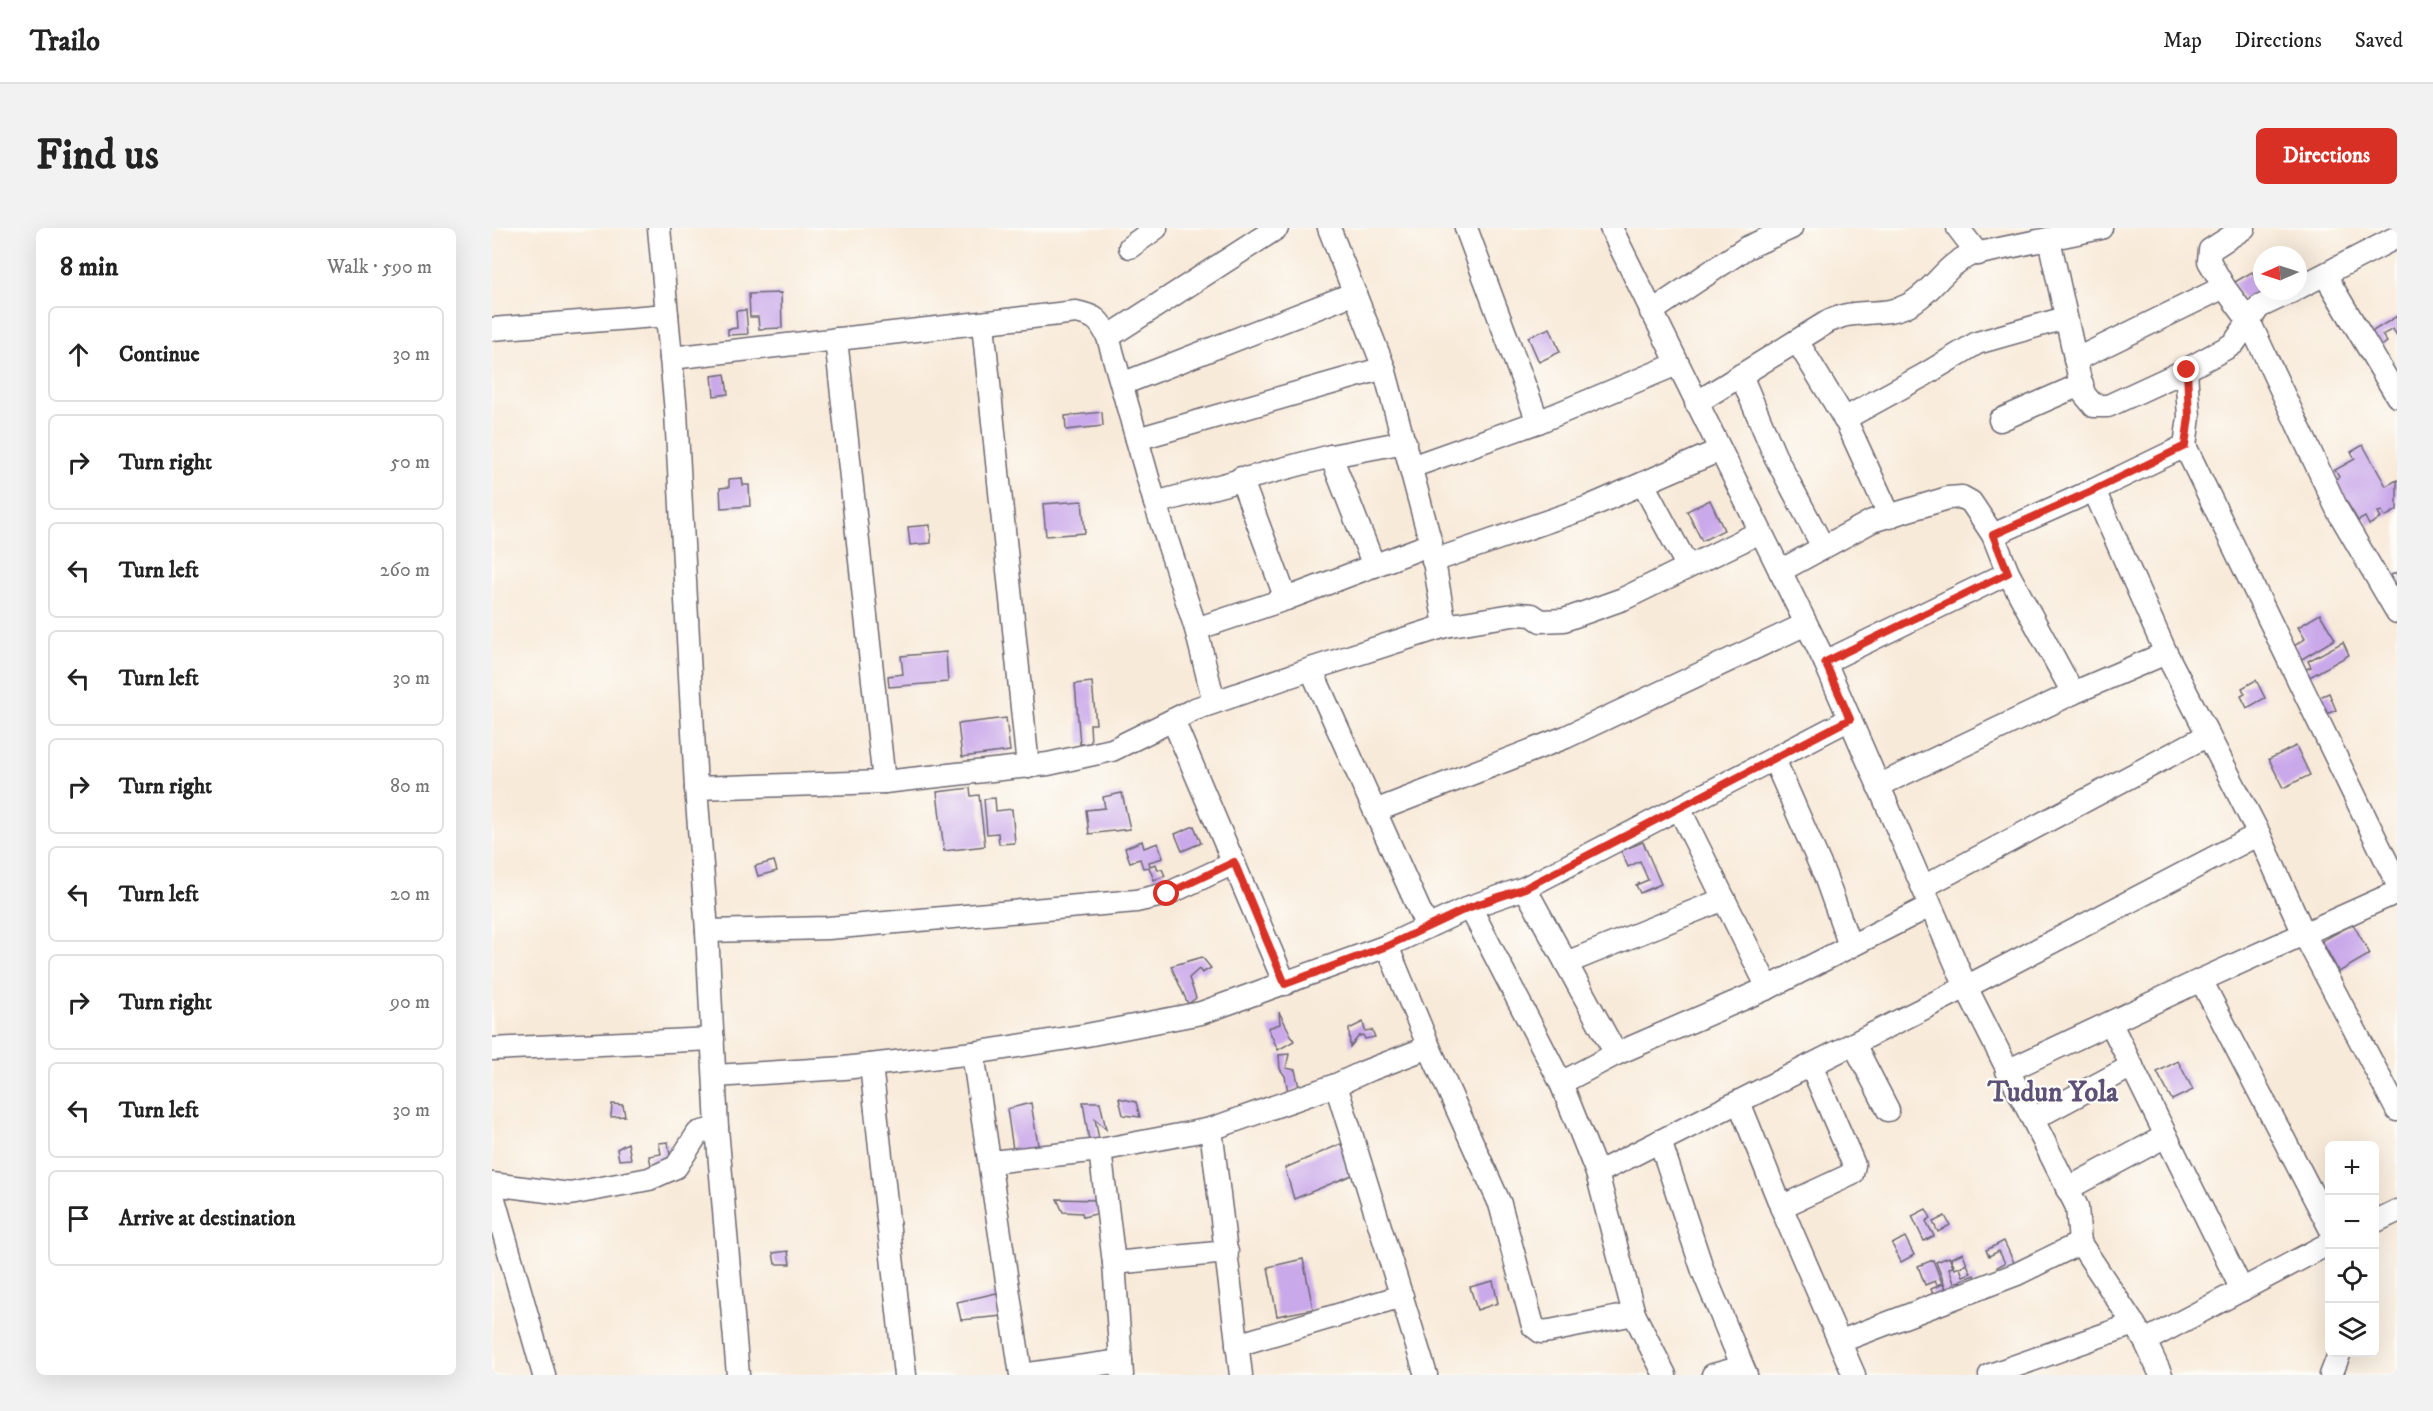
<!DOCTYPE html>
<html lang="en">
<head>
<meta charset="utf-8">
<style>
	:root { --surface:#fff; --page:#f2f2f2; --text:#222; --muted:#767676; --line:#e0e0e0; --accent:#d93025 }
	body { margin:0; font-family:"IM FELL DW Pica",serif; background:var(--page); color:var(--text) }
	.controls { position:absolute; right:18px; bottom:18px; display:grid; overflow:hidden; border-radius:9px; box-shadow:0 6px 24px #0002 }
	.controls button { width:54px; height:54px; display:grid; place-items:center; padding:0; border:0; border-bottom:2px solid var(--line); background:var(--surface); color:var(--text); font:30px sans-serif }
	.compass { position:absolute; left:1761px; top:18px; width:54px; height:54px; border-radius:50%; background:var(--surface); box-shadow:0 6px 24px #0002; rotate:267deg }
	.stop { position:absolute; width:18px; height:18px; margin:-14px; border:4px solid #d93025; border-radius:50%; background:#fff }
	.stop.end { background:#d93025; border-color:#fff; box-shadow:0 2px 6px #0008 }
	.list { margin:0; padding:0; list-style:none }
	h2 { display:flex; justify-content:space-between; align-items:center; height:78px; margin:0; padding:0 24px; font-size:26px }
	h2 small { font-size:20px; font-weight:400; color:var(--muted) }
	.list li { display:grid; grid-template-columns:39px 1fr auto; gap:18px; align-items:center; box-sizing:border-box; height:96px; margin:0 12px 12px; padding:0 12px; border:2px solid var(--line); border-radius:9px }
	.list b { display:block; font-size:22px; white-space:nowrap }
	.list em { font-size:20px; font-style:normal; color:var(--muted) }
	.icon { flex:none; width:33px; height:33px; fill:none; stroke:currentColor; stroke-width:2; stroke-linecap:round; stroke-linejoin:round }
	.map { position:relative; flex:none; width:1905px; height:1147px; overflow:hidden; border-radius:9px }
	header { display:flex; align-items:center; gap:36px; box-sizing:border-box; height:84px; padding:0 30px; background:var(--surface); border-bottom:2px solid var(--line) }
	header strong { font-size:28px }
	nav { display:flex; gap:33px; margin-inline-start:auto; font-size:21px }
	.intro { display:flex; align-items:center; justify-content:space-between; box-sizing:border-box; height:144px; padding:0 36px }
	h1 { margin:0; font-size:42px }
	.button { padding:15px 27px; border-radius:9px; background:var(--accent); color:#fff; font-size:21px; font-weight:700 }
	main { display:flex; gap:36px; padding:0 36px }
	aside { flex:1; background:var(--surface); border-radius:9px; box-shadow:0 6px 24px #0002 }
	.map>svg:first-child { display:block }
	.building { fill:#caa9ea }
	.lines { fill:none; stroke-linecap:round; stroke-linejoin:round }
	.minor-casing { stroke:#6d6872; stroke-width:25 }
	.minor { stroke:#fff; stroke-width:22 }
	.route { stroke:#d93025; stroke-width:8 }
	.labels { text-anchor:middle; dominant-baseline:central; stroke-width:4.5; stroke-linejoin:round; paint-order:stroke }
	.district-label { font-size:28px; font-weight:bold; fill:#5d5178; stroke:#fdfcf7 }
</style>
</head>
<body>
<header>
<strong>Trailo</strong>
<nav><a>Map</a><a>Directions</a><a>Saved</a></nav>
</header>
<div class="intro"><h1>Find us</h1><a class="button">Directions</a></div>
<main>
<aside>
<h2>8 min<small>Walk · 590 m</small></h2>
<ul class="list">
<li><svg class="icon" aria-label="ahead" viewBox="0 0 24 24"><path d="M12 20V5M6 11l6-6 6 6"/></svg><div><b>Continue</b></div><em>30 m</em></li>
<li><svg class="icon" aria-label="right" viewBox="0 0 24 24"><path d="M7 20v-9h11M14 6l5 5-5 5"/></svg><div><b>Turn right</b></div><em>50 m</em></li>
<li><svg class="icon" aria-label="left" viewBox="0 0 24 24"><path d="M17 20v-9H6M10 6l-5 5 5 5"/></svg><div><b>Turn left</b></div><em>260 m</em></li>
<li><svg class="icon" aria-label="left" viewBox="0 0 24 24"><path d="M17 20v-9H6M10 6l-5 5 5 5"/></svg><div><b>Turn left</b></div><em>30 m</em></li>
<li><svg class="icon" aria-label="right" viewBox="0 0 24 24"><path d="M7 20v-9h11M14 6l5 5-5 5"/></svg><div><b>Turn right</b></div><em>80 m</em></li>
<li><svg class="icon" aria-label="left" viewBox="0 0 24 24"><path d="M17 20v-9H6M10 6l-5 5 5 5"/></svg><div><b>Turn left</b></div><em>20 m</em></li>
<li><svg class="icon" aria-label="right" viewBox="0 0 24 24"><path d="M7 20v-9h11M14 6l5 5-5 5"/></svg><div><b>Turn right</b></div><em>90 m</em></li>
<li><svg class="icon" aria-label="left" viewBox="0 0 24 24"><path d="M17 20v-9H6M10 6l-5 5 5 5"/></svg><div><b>Turn left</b></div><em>30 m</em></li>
<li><svg class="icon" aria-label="arrive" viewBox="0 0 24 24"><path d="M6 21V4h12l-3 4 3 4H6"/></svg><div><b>Arrive at destination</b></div></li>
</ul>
</aside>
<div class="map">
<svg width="1905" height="1147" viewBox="0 0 1905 1147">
	<rect width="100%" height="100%" fill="#fdfcf7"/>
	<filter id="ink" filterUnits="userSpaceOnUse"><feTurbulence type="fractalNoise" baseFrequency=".0167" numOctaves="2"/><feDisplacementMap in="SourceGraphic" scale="12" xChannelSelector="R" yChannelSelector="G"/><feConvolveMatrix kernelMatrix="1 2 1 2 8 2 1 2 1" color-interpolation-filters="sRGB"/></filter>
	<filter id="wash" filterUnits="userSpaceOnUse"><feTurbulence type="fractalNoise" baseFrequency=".008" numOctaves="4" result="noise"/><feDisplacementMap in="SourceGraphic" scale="24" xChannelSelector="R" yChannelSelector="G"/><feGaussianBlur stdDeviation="1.35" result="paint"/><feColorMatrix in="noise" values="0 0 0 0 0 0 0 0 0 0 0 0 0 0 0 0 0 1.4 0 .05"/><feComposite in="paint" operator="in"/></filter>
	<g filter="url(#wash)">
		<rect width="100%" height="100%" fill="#f8ead9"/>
		<g id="blocks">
			<g class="building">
				<path d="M1760 44 1773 67 1756 77 1741 55Z"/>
				<path d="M289 65 290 100 267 101 266 89H258L257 66Z"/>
				<path d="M254 82 256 106 236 107V101L245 100 244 83Z"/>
				<path d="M1905 88V108L1901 101 1890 107 1895 114 1885 121 1876 106Z"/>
				<path d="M1058 100 1068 124 1047 134 1036 109Z"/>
				<path d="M233 146 236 166 222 168 220 148Z"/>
				<path d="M610 184 611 198 574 202 573 188Z"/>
				<path d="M1871 217 1894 258 1905 252V282L1893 289 1890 283 1886 284 1889 290 1877 297 1873 289 1866 293 1842 252 1847 249 1843 242 1863 231 1859 224Z"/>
				<path d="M250 250 251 257H257L258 278 229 280 228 260 237 259V251Z"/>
				<path d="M1218 272 1232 302 1210 313 1195 283Z"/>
				<path d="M590 273 593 305 554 308 551 276Z"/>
				<path d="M438 297 439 315 418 317 416 299Z"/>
				<path d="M1905 344V358L1899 347Z"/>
				<path d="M1828 386 1843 411 1810 431 1802 418 1813 411 1806 399Z"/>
				<path d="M1851 414 1857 427 1816 450 1812 442 1819 439 1816 433Z"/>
				<path d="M454 424 456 454 397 459 396 448 411 446 409 428Z"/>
				<path d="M1764 452 1773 470 1755 480 1749 468 1753 466 1750 460Z"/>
				<path d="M600 454 604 496H598L599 515 588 516 583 456Z"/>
				<path d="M1837 465 1844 482 1830 488 1823 471Z"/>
				<path d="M514 490 518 523 470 529 466 496Z"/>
				<path d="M1804 518 1818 547 1791 560 1777 531Z"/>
				<path d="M478 560 479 568 487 567 493 618 452 623 445 564Z"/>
				<path d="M630 565 638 601 597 606 594 582 613 580 611 569Z"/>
				<path d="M503 570 504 583 520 581 523 615 507 616 506 605 495 606 492 571Z"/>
				<path d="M702 598 709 615 690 623 683 606Z"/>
				<path d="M650 613 652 620 666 615 671 630 657 634 658 638 664 636 666 642 670 641 673 648 662 652 657 639 651 640 648 631 638 634 633 620Z"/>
				<path d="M1151 614 1169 656 1148 665 1144 657 1156 652 1148 633 1136 639 1129 623Z"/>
				<path d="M282 633 285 643 266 648 263 638Z"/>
				<path d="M1861 696 1878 726 1847 744 1830 713Z"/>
				<path d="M710 729 719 740 710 745 707 741 697 750 704 770 696 776 679 738Z"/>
				<path d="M787 784 802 813 786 822 776 800 788 796Z"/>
				<path d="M871 794 873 803 880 802 883 809 873 811 871 807 867 808 858 819 857 801Z"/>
				<path d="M797 826 794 840 803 842 807 859 796 864 793 848 788 841 787 827Z"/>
				<path d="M1686 833 1701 862 1680 872 1665 844Z"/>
				<path d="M627 870 644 874 648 889 631 887Z"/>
				<path d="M591 874H608L614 901 603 891 608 916 598 919Z"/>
				<path d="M539 875 547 923 522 928 515 881Z"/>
				<path d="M120 876 131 877 133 888 119 889Z"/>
				<path d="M176 914 179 934 159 937 157 928 169 926 167 915Z"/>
				<path d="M136 915 139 931 127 932 125 921Z"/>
				<path d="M851 915 860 947 802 971 793 940Z"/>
				<path d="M565 971 606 972 608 985 591 989 590 985 571 984Z"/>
				<path d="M1434 981 1439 990 1434 993 1442 1008 1432 1013 1420 988Z"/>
				<path d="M1453 988 1458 997 1446 1004 1441 994Z"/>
				<path d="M1413 1009 1422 1027 1409 1034 1400 1016Z"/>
				<path d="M1512 1013 1524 1039 1508 1047 1505 1039 1513 1035 1507 1023 1497 1028 1494 1022Z"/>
				<path d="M296 1023 298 1036H283L281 1025Z"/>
				<path d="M1471 1025 1475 1036 1463 1041 1459 1030Z"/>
				<path d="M1457 1029 1461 1039 1457 1040 1462 1055 1468 1053 1471 1061 1456 1066 1444 1034Z"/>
				<path d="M811 1031 821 1081 785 1088 776 1039Z"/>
				<path d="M1441 1032 1450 1055 1445 1057 1443 1053 1433 1057 1426 1038Z"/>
				<path d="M1475 1036 1479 1045 1471 1048 1468 1040Z"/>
				<path d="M1482 1047 1485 1055 1472 1060 1469 1052Z"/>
				<path d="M1001 1053 1006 1075 985 1082 978 1059Z"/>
				<path d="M1451 1056 1455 1066 1442 1070 1439 1061Z"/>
				<path d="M509 1064 511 1088 469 1092 465 1074Z"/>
			</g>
		</g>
	</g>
	<g filter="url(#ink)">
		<use href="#blocks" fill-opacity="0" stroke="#6d6872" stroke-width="1.5"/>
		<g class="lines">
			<defs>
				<g id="minor">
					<path d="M167 0 184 184 204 560 215 703 225 900 246 1147"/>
					<path d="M837 0 892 140 939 316 953 398"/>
					<path d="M974 0 1046 194"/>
					<path d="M1119 0 1333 434 1474 759 1585 979 1588 1015 1653 1113 1669 1147"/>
					<path d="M1466 0 1486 26"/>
					<path d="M1752 0 1718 22 1717 33 1732 59 1757 93 1846 283 1905 384"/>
					<path d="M1557 11 1587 148 1592 166 1602 178H1616L1694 142 1736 119 1742 115 1767 79 1801 63"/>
					<path d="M638 19 664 0"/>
					<path d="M1833 47 1905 168"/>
					<path d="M1806 60 1905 9"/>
					<path d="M1159 84 1254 20 1299 0"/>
					<path d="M491 96 536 539"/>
					<path d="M0 101 175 87"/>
					<path d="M616 109 785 0"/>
					<path d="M344 111 392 554"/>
					<path d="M1305 113 1355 195 1398 289"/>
					<path d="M179 130 584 84C603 88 607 91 616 109L663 275 704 401 722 474"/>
					<path d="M1583 132 1732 59"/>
					<path d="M1694 142 1697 189 1693 218 1905 655"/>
					<path d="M1249 147 1283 228 1331 319"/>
					<path d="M630 156 863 65"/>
					<path d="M1204 175 1337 93C1343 91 1349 88 1355 87 1375 83 1397 87 1416 77 1440 65 1453 37 1478 27L1609 0"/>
					<path d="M1352 191 1432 147 1485 115 1573 90"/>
					<path d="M1508 192 1590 156"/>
					<path d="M645 211 892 140"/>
					<path d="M839 228 882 338"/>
					<path d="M919 239 1046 194 1185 136"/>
					<path d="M749 250 794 371"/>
					<path d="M1151 256 1196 339"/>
					<path d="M1602 262 1674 425 1767 606 1812 706 1905 882"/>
					<path d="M663 275 839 228 913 214"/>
					<path d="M1501 307 1602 262 1693 218"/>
					<path d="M941 333 1094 280 1228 222"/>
					<path d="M1288 343 1380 293 1456 270 1470 269 1479 274 1501 307 1516 345 1581 465"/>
					<path d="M704 401 794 371 939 316"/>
					<path d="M1333 434 1516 345"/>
					<path d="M819 441 935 699"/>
					<path d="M681 492 793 756"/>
					<path d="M1282 531 1333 648 1358 718"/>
					<path d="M1386 558 1581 465 1674 425"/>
					<path d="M204 560 392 554 556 536 620 522 703 481 819 441 953 398 1027 386 1040 387 1049 393 1072 392 1131 371 1268 304"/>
					<path d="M1187 580 1276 760"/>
					<path d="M883 583 1074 509 1314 396"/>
					<path d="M1431 659 1716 507"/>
					<path d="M1033 660 1124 826"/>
					<path d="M978 679 1069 855 1105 945 1142 1086 1173 1147"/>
					<path d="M215 703 336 700 644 673 675 666 742 635"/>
					<path d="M895 718 937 819 1008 976 1041 1098 1049 1104 1058 1103 1142 1086"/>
					<path d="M1074 735 1232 671"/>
					<path d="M1709 752 1838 1000"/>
					<path d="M1619 796 1750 1062"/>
					<path d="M1362 816 1396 882"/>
					<path d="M0 821 221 811"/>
					<path d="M481 825 529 1147"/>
					<path d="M379 837 413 1147"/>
					<path d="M1515 843 1709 752 1905 664"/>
					<path d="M223 848 352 840 481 825 595 807 709 785 895 718 978 679 1033 660 1358 491"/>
					<path d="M1069 855 1124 826 1276 760 1438 678"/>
					<path d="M844 857 934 1147"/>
					<path d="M1247 874 1293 988 1362 1147"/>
					<path d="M1541 891 1640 838"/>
					<path d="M719 901 749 1147"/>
					<path d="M1168 913 1211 1043 1254 1147"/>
					<path d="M608 922 622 1035 630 1147"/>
					<path d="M499 934 608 922 719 901 844 857 872 844 937 819"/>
					<path d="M1105 945 1474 759 1767 606"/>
					<path d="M0 956 78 966 157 951 184 939 206 905 225 900"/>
					<path d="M1575 961 1674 908"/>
					<path d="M0 964 52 1147"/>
					<path d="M1289 979 1360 946 1362 937 1319 837"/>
					<path d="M1882 994 1905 983"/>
					<path d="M622 1035 735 1024"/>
					<path d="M1349 1113 1525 1046 1588 1015"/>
					<path d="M1653 1113 1838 1015"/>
					<path d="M745 1117 910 1068"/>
					<path d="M530 1147 629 1133"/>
					<path d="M1221 1147 1250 1139"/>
					<path d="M1498 1147 1642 1096"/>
					<path d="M1839 1147 1848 1124"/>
				</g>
			</defs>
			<use href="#minor" class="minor-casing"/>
			<use href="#minor" class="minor"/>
		</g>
	</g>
	<g class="lines" filter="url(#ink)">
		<path class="route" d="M675 666 742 634 793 756 895 718 978 679 1033 660 1358 491 1333 434 1516 345 1501 307 1602 262 1693 218 1697 189 1695 142"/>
	</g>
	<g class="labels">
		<g class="district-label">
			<text x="1561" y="864">Tudun Yola</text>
		</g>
	</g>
</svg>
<div class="controls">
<button>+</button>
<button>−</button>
<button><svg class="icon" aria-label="locate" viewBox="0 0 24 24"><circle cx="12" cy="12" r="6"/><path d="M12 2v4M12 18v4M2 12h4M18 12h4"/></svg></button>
<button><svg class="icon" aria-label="layers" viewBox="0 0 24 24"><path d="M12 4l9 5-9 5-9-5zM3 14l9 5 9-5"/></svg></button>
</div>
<svg class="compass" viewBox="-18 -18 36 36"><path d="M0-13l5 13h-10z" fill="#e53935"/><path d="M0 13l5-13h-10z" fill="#767676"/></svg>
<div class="stop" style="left:675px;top:666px"></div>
<div class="stop end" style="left:1695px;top:142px"></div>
</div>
</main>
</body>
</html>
